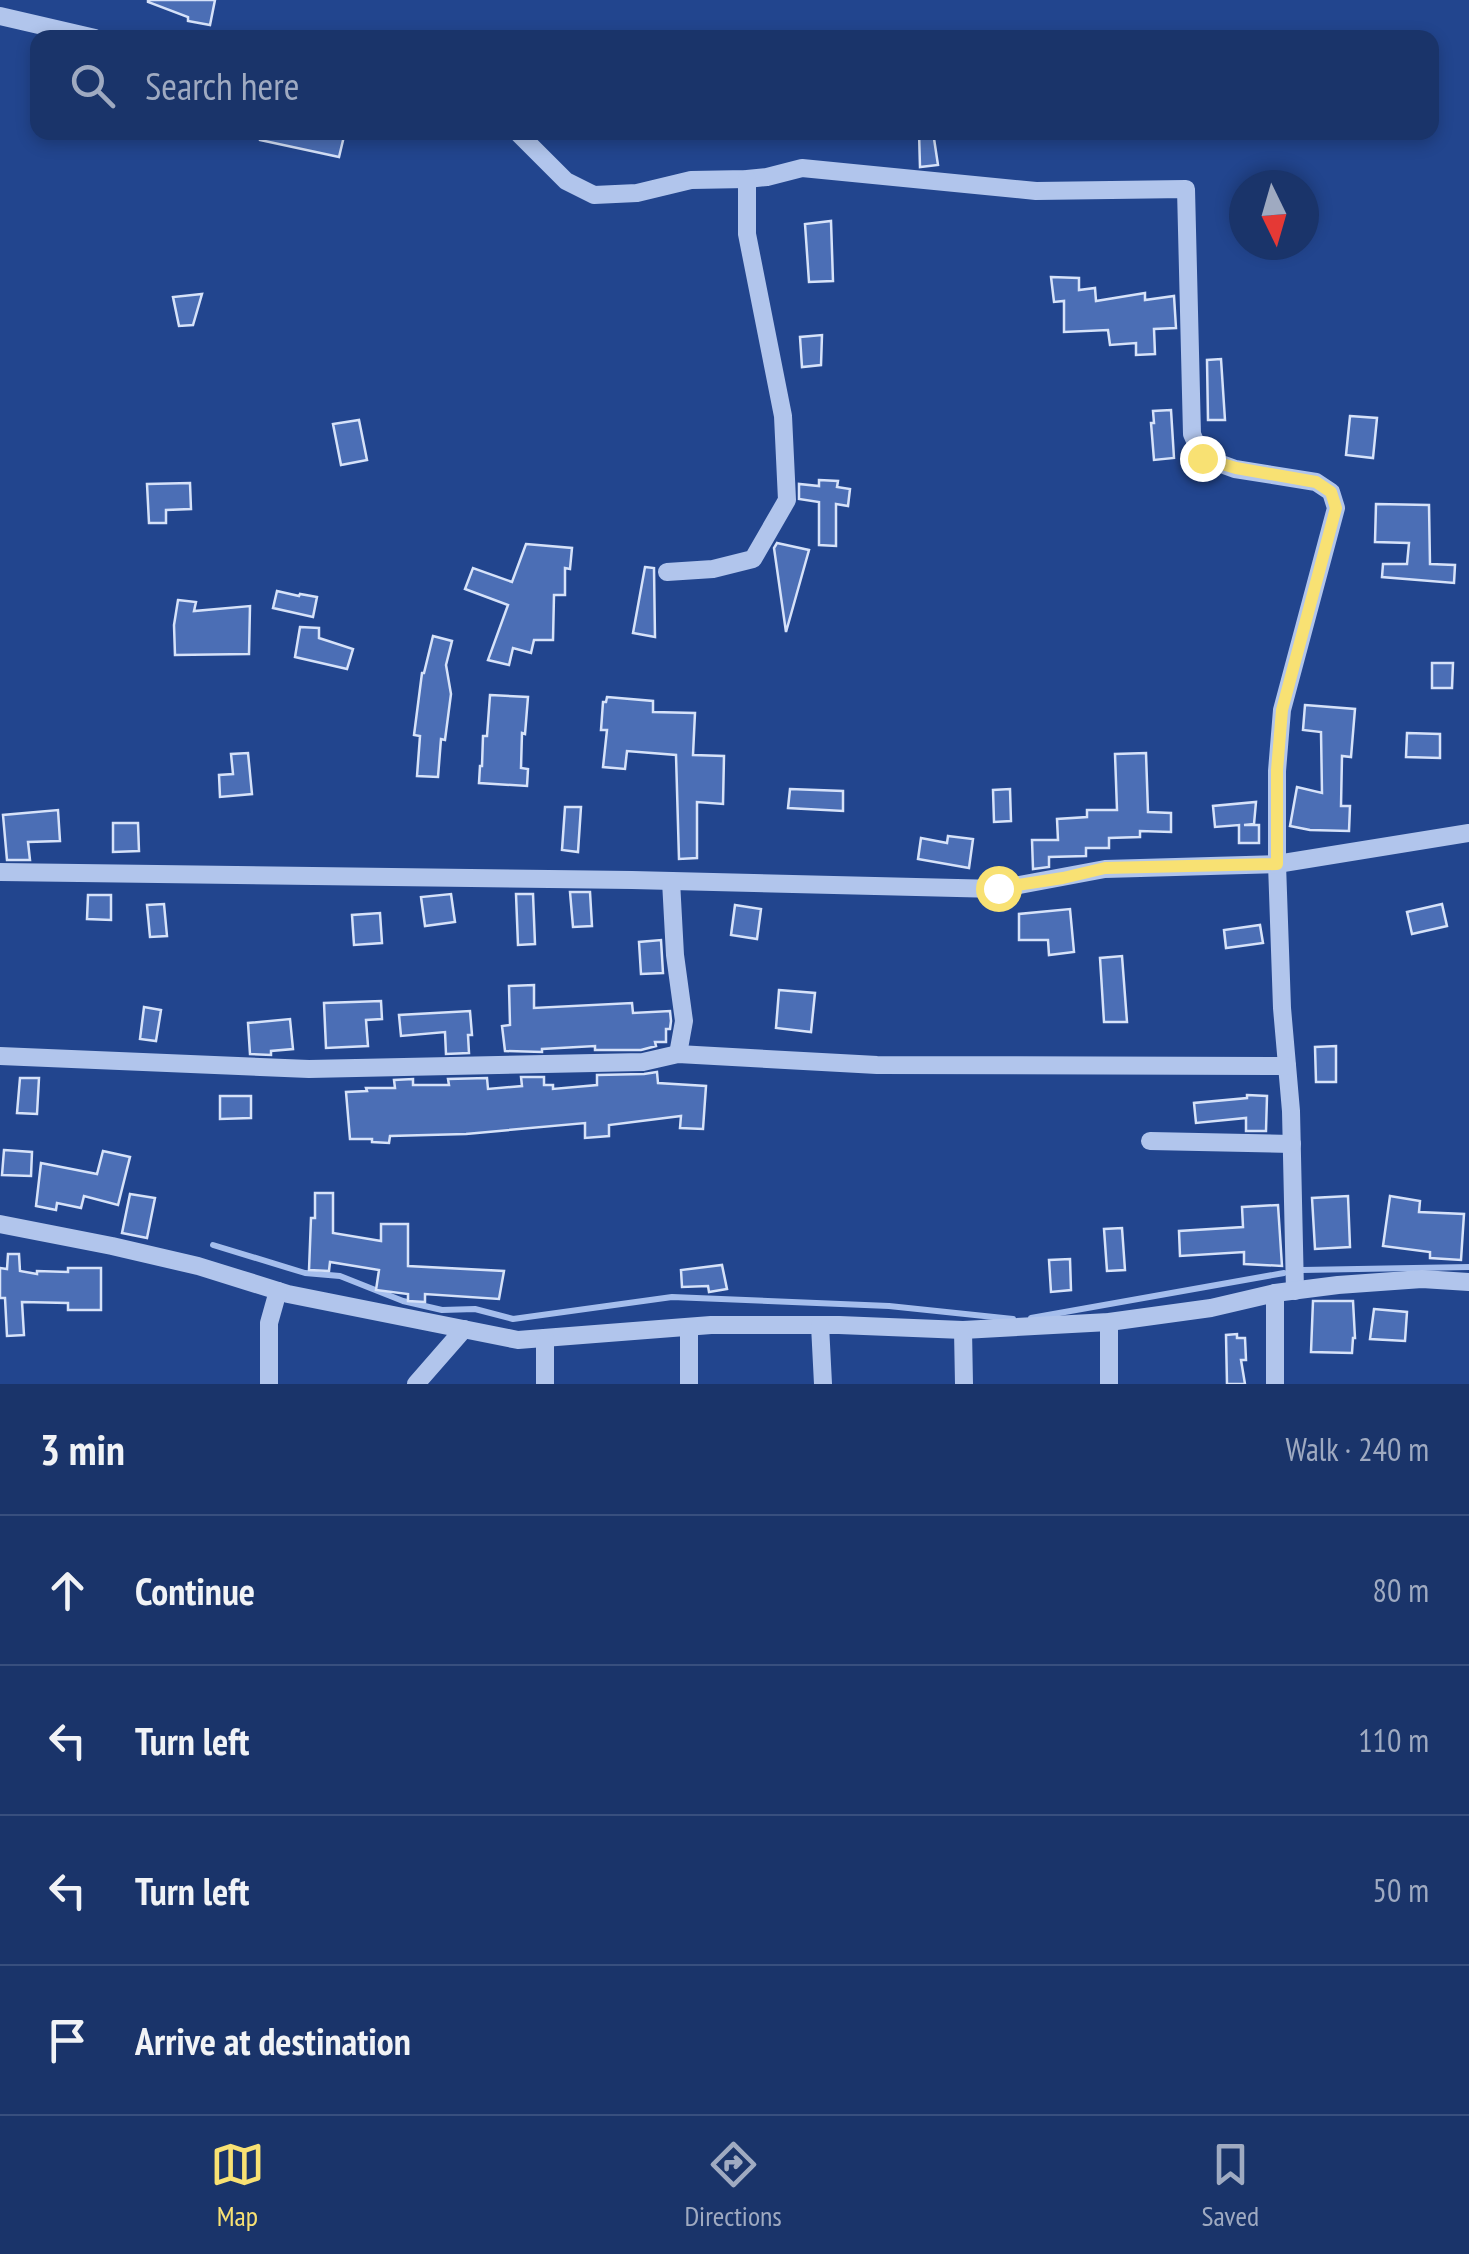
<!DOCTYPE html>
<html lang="en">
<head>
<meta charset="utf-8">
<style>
	:root { --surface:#1a346a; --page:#273f72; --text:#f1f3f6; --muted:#9faac1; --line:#384f7e; --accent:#f8e173 }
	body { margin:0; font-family:"PT Sans Narrow",sans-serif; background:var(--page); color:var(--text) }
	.compass { position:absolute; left:1229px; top:170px; width:90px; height:90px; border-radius:50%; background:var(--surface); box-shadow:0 5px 15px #0003; rotate:175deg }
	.stop { position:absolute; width:30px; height:30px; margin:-22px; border:8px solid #f8e173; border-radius:50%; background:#fff }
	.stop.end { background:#f8e173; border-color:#fff; box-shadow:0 2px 10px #0008 }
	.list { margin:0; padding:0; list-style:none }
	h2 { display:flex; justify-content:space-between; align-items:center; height:130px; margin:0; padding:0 40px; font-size:42px }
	h2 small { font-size:32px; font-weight:400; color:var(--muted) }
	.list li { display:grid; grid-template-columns:65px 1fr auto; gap:30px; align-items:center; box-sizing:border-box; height:150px; padding:0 40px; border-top:2px solid var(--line) }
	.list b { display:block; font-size:38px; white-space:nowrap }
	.list em { font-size:32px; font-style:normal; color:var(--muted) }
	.icon { flex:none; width:55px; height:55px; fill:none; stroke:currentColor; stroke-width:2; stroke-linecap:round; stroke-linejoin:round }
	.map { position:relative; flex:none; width:1469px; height:1384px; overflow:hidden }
	.search { position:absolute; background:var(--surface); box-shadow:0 5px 15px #0003; left:30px; right:30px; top:30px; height:110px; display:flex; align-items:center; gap:25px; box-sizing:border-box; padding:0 35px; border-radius:20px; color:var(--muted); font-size:38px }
	.sheet { height:730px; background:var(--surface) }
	nav { display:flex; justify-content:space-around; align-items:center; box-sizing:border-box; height:140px; border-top:2px solid var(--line); background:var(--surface); font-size:28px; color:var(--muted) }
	nav a { display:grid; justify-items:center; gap:5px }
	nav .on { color:var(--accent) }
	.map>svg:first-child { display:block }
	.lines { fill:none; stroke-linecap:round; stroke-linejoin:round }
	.stream { stroke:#a5beed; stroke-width:6 }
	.building { fill:#4b6eb5; stroke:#d6e2f9; stroke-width:2.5 }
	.minor { stroke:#b1c5ec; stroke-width:18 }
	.route { stroke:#f8e173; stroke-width:12 }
</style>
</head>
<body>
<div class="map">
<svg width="1469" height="1384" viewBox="0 0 1469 1384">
	<rect width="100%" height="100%" fill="#22458e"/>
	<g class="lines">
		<g class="stream">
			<path d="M213 1245 305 1273 340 1276 403 1301 442 1310 475 1309 513 1319 672 1297 889 1306 1013 1319"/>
			<path d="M1302 1270 1469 1267"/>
			<path d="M1031 1318 1284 1273"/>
		</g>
	</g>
	<g class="building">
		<path d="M148 0H215L210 25 188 21V17L148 2Z"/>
		<path d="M260 132H345L339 157 260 140Z"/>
		<path d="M919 132H933L938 165 920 167Z"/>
		<path d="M831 221 833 281 809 282 805 224Z"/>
		<path d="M1051 277 1079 278V290L1095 288 1096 301 1145 293V300L1174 296 1176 328 1154 329 1155 354 1136 355V343L1110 345 1108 330 1064 332V301L1054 302Z"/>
		<path d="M202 294 193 325 179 326 173 297Z"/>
		<path d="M822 335 821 365 802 367 800 337Z"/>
		<path d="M1221 359 1225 420H1208L1207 360Z"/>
		<path d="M1171 410 1174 458 1154 460 1151 423H1154L1153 411Z"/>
		<path d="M1350 416 1377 418 1373 458 1346 455Z"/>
		<path d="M359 420 367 460 341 465 333 424Z"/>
		<path d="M819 480 838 481 837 487 850 489 848 506 836 504V546L819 545V502L799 499V484L819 486Z"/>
		<path d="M190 483 191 509 166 510V523H149L147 484Z"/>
		<path d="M1376 504 1429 505 1430 564 1455 565 1454 583 1382 577 1383 564H1407L1409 543 1375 542Z"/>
		<path d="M777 543 809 550 786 632 774 548Z"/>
		<path d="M526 544 572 548 570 569 565 568V595H554L553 640H534L531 653 513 648 509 665 488 660 508 605 465 589 473 568 512 582Z"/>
		<path d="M645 567 654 568 655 637 633 633Z"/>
		<path d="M277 591 299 596 300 594 317 597 313 617 273 608Z"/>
		<path d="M178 600 196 602 194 611 250 606 249 654 175 655 174 625Z"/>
		<path d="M300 627 319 628V638L353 649 347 669 295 657Z"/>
		<path d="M433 636 452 641 446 665 451 694 445 740 441 739 438 777 417 776 420 736 414 735 422 673H424Z"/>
		<path d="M1432 663H1453L1452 688H1432Z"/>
		<path d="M490 695 528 697 525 734 522 733 521 768 528 769 527 786 479 783 480 766H482L483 736H487Z"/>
		<path d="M607 697 653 701V712L695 713 693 755 724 756 723 804 697 802V858L679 859 676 755 627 751 625 769 603 767 607 730H601L603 702H606Z"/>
		<path d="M1305 705 1355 709 1351 757 1342 756 1341 806H1350L1349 831 1310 830 1290 826 1297 787 1322 793 1321 732 1303 730Z"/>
		<path d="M1407 733 1440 734V758L1406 757Z"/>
		<path d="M248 753 252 794 220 797 219 775 233 774 231 754Z"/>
		<path d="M1146 753 1148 812 1171 813V832L1140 831V837L1109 838V848H1086V856L1049 857V867L1033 869 1032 840H1058L1057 819 1087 817V810H1117L1115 754Z"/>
		<path d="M790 789 843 791V811L788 808Z"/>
		<path d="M1010 789 1011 821 994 822 993 790Z"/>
		<path d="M1256 802 1254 824 1244 825H1259V843H1239V825L1215 827 1213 806Z"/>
		<path d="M565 807H581L578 852 562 850Z"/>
		<path d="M58 810 60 841 28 842 30 860H7L3 815Z"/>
		<path d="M113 823H138L139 851 113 852Z"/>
		<path d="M948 836 973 839 969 868 918 859 921 838 947 843Z"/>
		<path d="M570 892H590L592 926 573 927Z"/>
		<path d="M451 894 455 922 425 926 421 897Z"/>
		<path d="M516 894H533L535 944 518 945Z"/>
		<path d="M88 895H111V920L87 919Z"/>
		<path d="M164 904 167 936 150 937 147 905Z"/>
		<path d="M1442 904 1447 926 1412 934 1407 912Z"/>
		<path d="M735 905 761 909 757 939 731 935Z"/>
		<path d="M1070 909 1074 952 1049 955 1048 940H1019V914Z"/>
		<path d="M380 913 382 943 354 945 352 915Z"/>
		<path d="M1260 925 1263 943 1226 948 1224 930Z"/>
		<path d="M661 940 663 973 641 974 639 942Z"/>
		<path d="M1122 956 1127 1022H1104L1100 958Z"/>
		<path d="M534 985V1008L632 1003 633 1013 670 1011 671 1021 670 1029H666V1042H655L656 1046 641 1050H595V1046L542 1049V1052L505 1051 502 1026 510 1025 509 986Z"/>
		<path d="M779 990 815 993 811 1032 776 1028Z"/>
		<path d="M381 1001 382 1019 366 1020 368 1046 326 1048 324 1003Z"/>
		<path d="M144 1007 161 1010 156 1041 140 1039Z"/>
		<path d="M470 1011 472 1035H468L469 1053 446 1054 445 1032 401 1036 399 1015Z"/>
		<path d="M290 1019 293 1049 271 1051V1055L250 1054 248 1023Z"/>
		<path d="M1336 1046V1082H1316L1315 1047Z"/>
		<path d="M657 1072 658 1083 706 1086 703 1129 680 1128 681 1116 609 1125V1136L585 1138V1123L466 1134 390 1136 389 1143 372 1142V1139H350L346 1092 367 1091 366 1088H395L394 1080 413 1079V1085H449L448 1079 487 1078 488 1089 522 1086 521 1077H544V1085H553V1089L597 1085V1075L644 1074Z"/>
		<path d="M20 1078H39L37 1114 17 1113Z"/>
		<path d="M1247 1095 1267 1096 1266 1131H1246V1118L1196 1123 1194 1103 1247 1098Z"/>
		<path d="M220 1096H251V1118L220 1119Z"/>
		<path d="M4 1150 32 1152 31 1176 2 1175Z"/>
		<path d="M103 1151 130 1157 118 1205 84 1196 81 1208 57 1203 56 1210 36 1206 41 1163 97 1174Z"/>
		<path d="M315 1193H333V1233L381 1241V1224H408V1266L504 1271 499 1299 425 1294V1302L408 1301V1294L376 1290 379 1270 330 1262 329 1271 309 1270 311 1218H315Z"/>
		<path d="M130 1194 155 1198 147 1238 122 1233Z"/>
		<path d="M1348 1196 1350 1247 1315 1249 1312 1198Z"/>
		<path d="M1390 1196 1420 1201 1419 1212 1464 1214 1461 1260 1430 1258V1252L1383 1246Z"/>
		<path d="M1278 1205 1282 1266 1244 1264V1252L1180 1256 1179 1231 1243 1227 1242 1207Z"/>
		<path d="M1122 1228 1125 1270 1107 1271 1104 1229Z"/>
		<path d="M8 1254H19L20 1271 37 1274V1271L68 1272V1268H101V1310H68V1303L22 1302 24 1335 7 1336 5 1298H0V1268L7 1269Z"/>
		<path d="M1070 1259 1071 1290 1051 1292 1049 1260Z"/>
		<path d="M722 1265 727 1289 709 1292 708 1286 682 1287 681 1270Z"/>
		<path d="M1313 1301H1353L1355 1338H1353L1352 1353 1311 1352Z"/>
		<path d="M1374 1309 1407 1312 1405 1341 1370 1339Z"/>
		<path d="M1237 1334V1338H1245L1246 1360H1241L1245 1384H1227L1226 1335Z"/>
	</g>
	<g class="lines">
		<g class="minor">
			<path d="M0 16 95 38"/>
			<path d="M517 132 566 181 594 195 637 193 691 180 747 179 767 177 802 168 1036 191 1186 189 1192 434 1202 457 1235 469 1316 482 1331 492 1336 508 1282 710 1277 771V864L1282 1008 1291 1111 1295 1291"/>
			<path d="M667 572 713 569 753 559 787 500 783 416 747 234V179"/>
			<path d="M0 872 632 880 998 889 1105 869 1277 864 1469 833"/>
			<path d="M671 881 675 955 684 1021 678 1054"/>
			<path d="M0 1056 309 1069 643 1062 678 1054 877 1065 1287 1066"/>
			<path d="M1150 1141 1292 1144"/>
			<path d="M0 1224 112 1246 198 1266 288 1294 518 1340 711 1325H839L963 1330 1109 1322 1211 1308 1275 1293 1338 1285 1422 1279 1469 1282"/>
			<path d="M1109 1322V1384"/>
			<path d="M820 1325 823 1384"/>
			<path d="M689 1327V1384"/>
			<path d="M963 1330 964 1384"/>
			<path d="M545 1338V1384"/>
			<path d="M269 1384V1323L278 1291"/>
			<path d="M416 1384 464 1329"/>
			<path d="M1275 1384V1293"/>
		</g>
	</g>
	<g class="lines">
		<path class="route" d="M998 888 1063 878 1105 868 1277 864V770L1282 710 1336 508 1331 492 1316 482 1236 468 1202 458"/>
	</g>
</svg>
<svg class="compass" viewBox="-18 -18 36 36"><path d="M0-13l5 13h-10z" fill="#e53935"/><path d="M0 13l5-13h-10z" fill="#9faac1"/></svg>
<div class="stop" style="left:998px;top:888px"></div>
<div class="stop end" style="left:1202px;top:458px"></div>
<div class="search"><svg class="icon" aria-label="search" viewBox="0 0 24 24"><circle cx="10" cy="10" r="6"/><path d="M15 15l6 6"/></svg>Search here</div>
</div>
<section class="sheet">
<h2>3 min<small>Walk · 240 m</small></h2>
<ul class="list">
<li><svg class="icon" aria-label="ahead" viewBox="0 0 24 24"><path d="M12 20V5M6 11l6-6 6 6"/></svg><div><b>Continue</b></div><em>80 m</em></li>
<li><svg class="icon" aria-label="left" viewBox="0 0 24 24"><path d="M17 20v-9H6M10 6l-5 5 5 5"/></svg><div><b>Turn left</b></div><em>110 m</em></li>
<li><svg class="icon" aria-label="left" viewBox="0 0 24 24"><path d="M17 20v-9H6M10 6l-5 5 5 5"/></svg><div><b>Turn left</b></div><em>50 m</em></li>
<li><svg class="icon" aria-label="arrive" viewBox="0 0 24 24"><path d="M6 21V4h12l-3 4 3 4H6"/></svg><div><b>Arrive at destination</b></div></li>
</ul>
</section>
<nav>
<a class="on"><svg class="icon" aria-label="map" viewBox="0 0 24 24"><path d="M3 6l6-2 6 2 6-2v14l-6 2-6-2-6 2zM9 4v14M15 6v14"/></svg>Map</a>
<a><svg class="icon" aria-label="directions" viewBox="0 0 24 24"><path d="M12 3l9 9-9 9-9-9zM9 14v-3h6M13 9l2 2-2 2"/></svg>Directions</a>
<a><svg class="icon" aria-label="saved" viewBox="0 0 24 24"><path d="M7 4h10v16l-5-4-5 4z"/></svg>Saved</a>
</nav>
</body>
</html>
